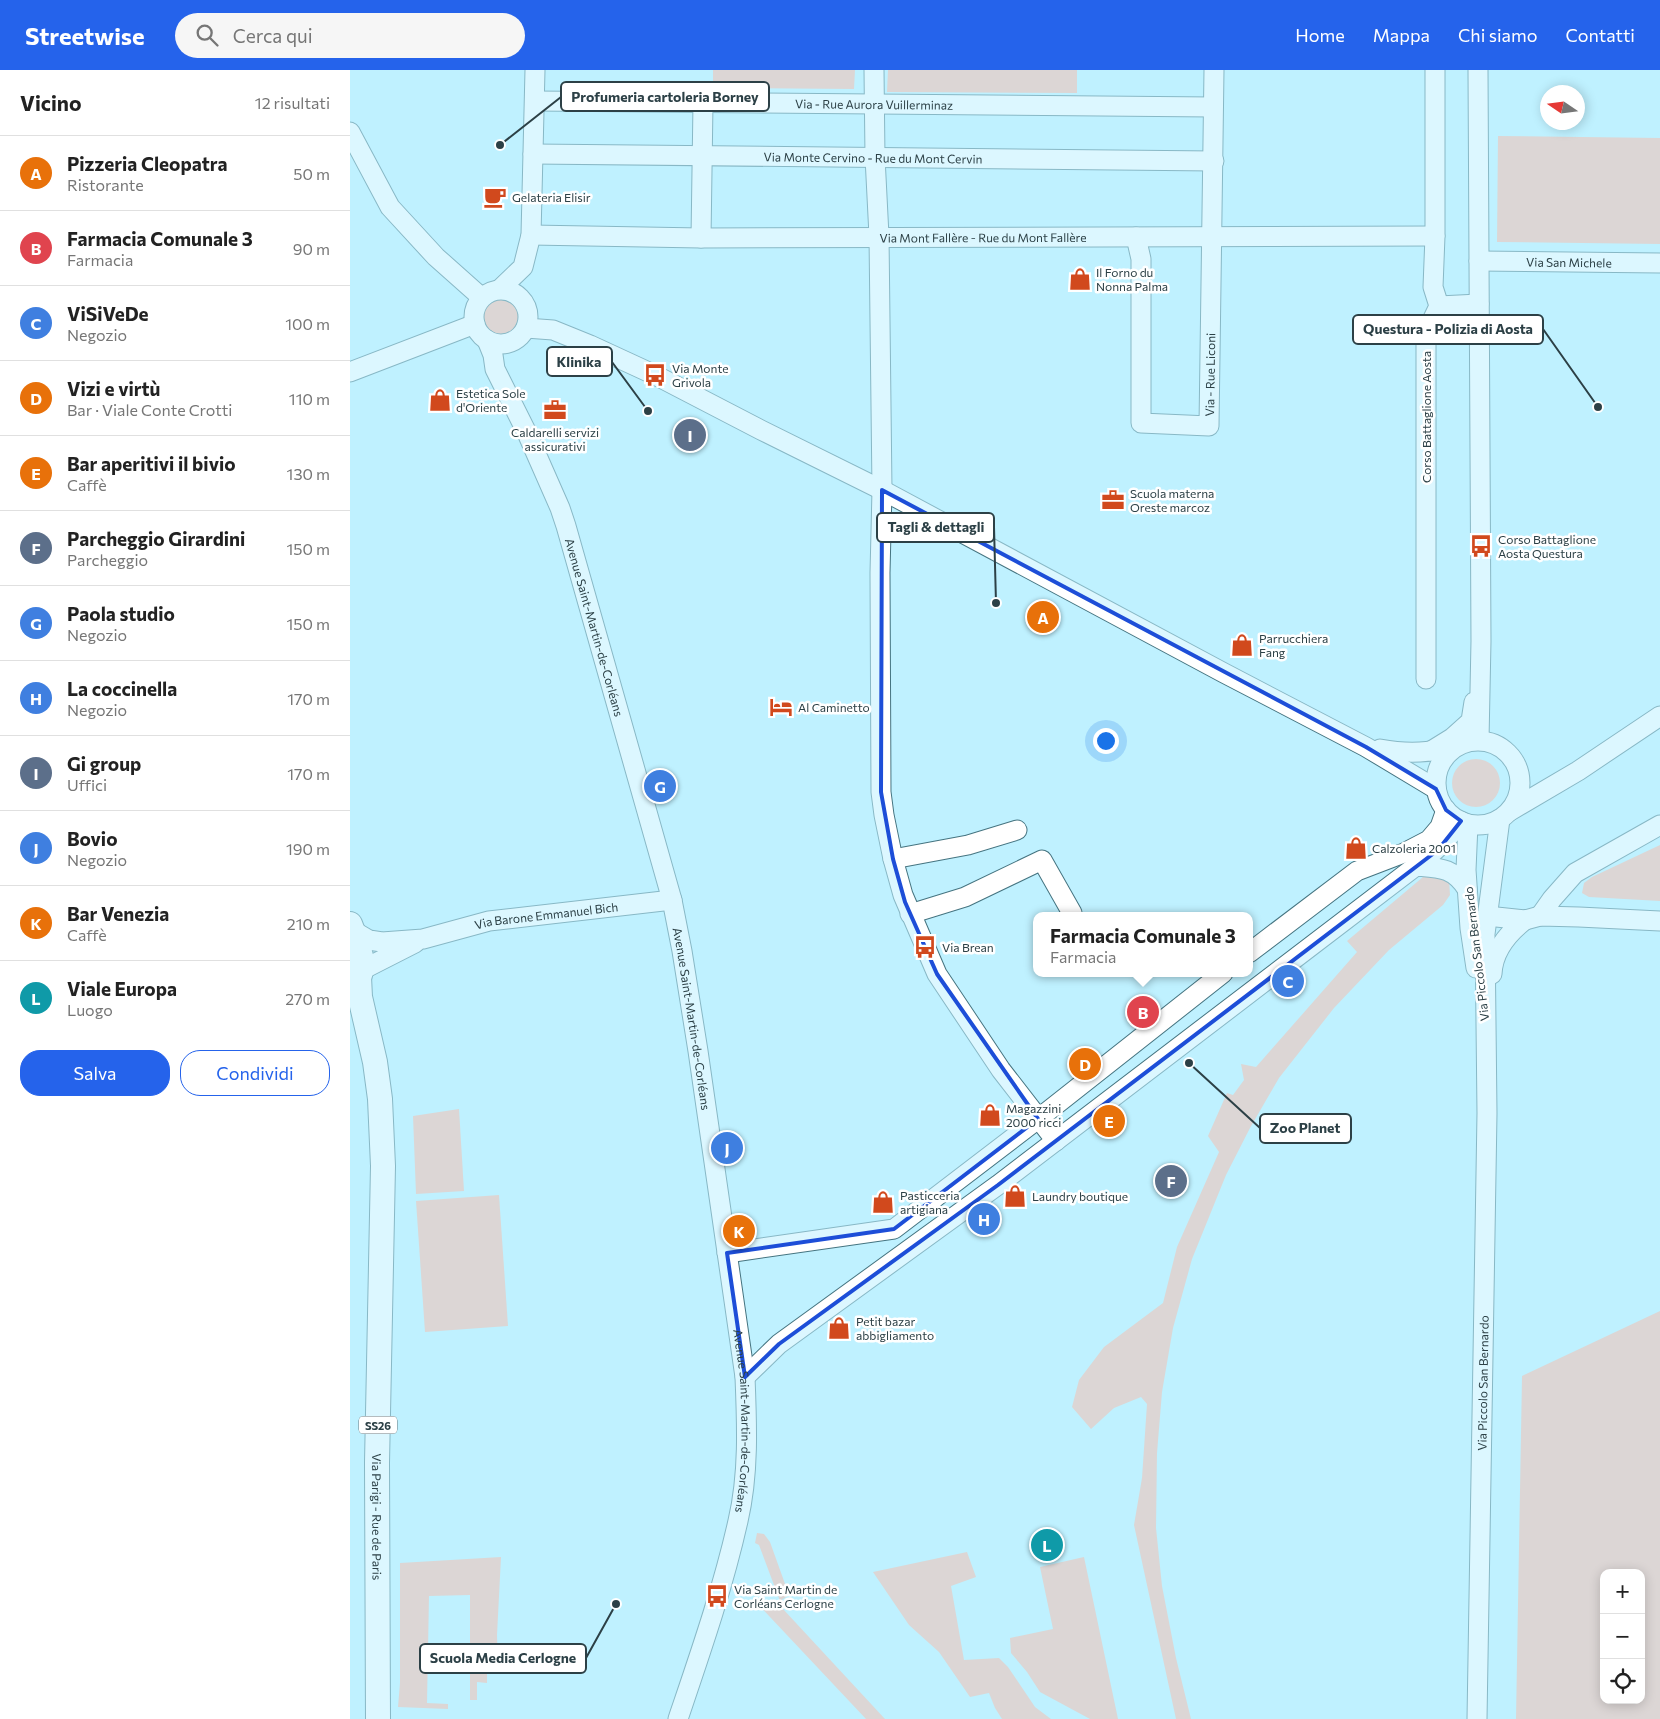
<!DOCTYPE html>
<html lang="it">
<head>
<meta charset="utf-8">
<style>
	:root { --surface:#fff; --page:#f6f6f6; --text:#222; --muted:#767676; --line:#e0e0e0; --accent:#2563eb }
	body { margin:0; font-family:Commissioner,sans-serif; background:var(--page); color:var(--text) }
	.controls { position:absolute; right:15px; bottom:15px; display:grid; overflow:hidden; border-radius:10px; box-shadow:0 2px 12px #0003 }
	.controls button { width:45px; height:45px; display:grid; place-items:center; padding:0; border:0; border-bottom:1px solid var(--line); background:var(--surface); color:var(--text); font:25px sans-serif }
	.compass { position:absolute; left:1190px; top:15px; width:45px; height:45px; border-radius:50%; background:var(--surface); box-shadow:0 2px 12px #0003; rotate:283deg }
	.you { position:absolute; left:755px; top:670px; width:18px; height:18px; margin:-12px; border:4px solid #fff; border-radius:50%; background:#1a73e8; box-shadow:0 0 0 8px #1a73e833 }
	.badge { display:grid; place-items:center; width:32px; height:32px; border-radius:50%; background:var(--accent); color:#fff; font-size:16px; font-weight:700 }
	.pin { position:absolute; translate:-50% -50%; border:2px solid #fff; box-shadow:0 1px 5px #0006 }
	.popup { position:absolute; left:683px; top:842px; width:220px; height:65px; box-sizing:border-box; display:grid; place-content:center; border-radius:10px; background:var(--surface); filter:drop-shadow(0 1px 4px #0005); font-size:16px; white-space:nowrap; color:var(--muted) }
	.popup b { font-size:19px; color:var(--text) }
	.popup::after { content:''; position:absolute; left:50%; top:100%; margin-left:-10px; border:10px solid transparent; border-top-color:var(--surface) }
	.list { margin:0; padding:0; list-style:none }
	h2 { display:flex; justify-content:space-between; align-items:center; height:65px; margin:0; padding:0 20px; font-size:21px }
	h2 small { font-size:16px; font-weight:400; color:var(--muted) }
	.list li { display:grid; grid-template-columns:32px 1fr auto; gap:15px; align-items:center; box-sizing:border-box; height:75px; padding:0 20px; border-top:1px solid var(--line) }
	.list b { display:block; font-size:19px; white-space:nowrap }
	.list p { margin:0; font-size:16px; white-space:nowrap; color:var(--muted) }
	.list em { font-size:16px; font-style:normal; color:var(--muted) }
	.actions { display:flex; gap:10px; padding:15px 20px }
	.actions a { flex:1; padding:11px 0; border:1px solid var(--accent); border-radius:20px; text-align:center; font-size:18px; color:var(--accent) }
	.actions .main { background:var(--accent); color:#fff }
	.icon { flex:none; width:28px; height:28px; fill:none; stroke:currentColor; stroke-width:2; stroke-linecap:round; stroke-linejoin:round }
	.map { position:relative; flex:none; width:1310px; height:1649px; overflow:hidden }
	header { display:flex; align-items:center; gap:30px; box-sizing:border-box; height:70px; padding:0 25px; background:var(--accent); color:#fff }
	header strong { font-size:24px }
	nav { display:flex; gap:28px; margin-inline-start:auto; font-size:18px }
	.search { width:350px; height:45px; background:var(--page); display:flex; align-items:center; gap:12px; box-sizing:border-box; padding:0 18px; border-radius:28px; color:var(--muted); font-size:19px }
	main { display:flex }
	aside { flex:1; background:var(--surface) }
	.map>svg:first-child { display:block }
	.green { fill:#feb7a2; fill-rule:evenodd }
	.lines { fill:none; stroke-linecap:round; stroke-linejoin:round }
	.minor-casing { stroke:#457480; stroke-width:21 }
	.major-casing { stroke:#457480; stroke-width:26 }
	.minor { stroke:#fff; stroke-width:19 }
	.major { stroke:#fff; stroke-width:24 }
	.marked { fill:none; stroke:#1d4ed8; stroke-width:4; stroke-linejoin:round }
	.labels { text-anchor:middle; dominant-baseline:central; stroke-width:5; stroke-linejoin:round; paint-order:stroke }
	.shield { fill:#fff; stroke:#6b797e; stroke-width:1 }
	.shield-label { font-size:11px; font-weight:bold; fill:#2c4046 }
	.street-label { font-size:12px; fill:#2c4046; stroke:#fff }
	.poi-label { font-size:12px; fill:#2c4046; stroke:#fff; text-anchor:start }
	.leader { fill:none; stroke:#2c4046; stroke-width:2 }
	.callout-dot { fill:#2c4046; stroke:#fff; stroke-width:2 }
	.callout { fill:#fff; stroke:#2c4046; stroke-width:2 }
	.callout-label { font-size:14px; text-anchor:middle; font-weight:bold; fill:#2c4046 }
</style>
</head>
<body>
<header>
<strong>Streetwise</strong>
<div class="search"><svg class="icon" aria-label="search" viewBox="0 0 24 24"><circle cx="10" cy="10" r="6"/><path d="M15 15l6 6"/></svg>Cerca qui</div>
<nav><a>Home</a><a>Mappa</a><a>Chi siamo</a><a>Contatti</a></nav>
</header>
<main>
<aside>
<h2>Vicino<small>12 risultati</small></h2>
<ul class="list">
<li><span class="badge" style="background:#e8710a">A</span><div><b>Pizzeria Cleopatra</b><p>Ristorante</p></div><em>50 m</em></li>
<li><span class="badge" style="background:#e0444e">B</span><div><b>Farmacia Comunale 3</b><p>Farmacia</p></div><em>90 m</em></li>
<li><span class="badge" style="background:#3f7fe0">C</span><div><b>ViSiVeDe</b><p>Negozio</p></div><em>100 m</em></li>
<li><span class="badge" style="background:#e8710a">D</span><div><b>Vizi e virtù</b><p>Bar · Viale Conte Crotti</p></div><em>110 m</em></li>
<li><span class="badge" style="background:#e8710a">E</span><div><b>Bar aperitivi il bivio</b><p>Caffè</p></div><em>130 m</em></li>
<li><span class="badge" style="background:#5c6f8a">F</span><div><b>Parcheggio Girardini</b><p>Parcheggio</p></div><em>150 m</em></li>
<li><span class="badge" style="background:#3f7fe0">G</span><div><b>Paola studio</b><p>Negozio</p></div><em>150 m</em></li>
<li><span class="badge" style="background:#3f7fe0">H</span><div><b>La coccinella</b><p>Negozio</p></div><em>170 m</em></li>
<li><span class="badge" style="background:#5c6f8a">I</span><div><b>Gi group</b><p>Uffici</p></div><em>170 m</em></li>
<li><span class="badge" style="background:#3f7fe0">J</span><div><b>Bovio</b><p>Negozio</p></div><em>190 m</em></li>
<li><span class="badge" style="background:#e8710a">K</span><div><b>Bar Venezia</b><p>Caffè</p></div><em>210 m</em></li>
<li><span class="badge" style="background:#0f9aa8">L</span><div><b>Viale Europa</b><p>Luogo</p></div><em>270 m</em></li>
</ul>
<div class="actions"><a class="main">Salva</a><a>Condividi</a></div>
</aside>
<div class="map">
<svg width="1310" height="1649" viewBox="0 0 1310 1649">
	<rect width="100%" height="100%" fill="#bff1ff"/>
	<g class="green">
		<path d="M363 0H505L504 19 363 18Z"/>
		<path d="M538 0H727V23L537 22Z"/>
		<path d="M1148 66 1310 68V174L1147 172Z"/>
		<circle cx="151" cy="246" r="18"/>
		<circle cx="1126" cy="713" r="24"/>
		<path d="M1310 775V831L1239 827 1232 823 1234 813 1242 807Z"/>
		<path d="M1089 804 1099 809 1100 825 1093 835 1039 880 984 938 929 1008 900 1058 876 1105 842 1189 823 1258 812 1322 807 1383 806 1458 812 1516 826 1588 841 1649H826L784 1455 792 1408 797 1334 791 1327 764 1338 741 1359 722 1337 729 1310 754 1277 813 1233 827 1177 869 1082 858 1066 877 1023 883 1025 894 1010 891 994 906 997 1007 882 997 871 1073 807Z"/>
		<path d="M109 1039 114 1121 66 1124 63 1046Z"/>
		<path d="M149 1125 158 1256 75 1262 66 1131Z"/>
		<path d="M1310 1241V1649H1166L1172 1306ZM1254 1503H1291V1630H1254Z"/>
		<path d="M407 1463 414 1464 420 1472 439 1525 430 1531 409 1475 405 1473Z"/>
		<path d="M617 1482 626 1507 601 1516 614 1590 649 1588 658 1597 685 1637 701 1649H652L645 1638 639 1623 620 1627 589 1582 559 1555 523 1502Z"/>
		<path d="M151 1487 147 1565 148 1598 137 1597V1613L127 1612V1630H120V1525L79 1526 77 1633 98 1634V1639L48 1637 50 1613V1493Z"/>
		<path d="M734 1487 768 1649H740L690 1622 677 1602 661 1583 660 1568 703 1559 690 1497Z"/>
		<path d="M405 1531 433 1539 535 1649H516Z"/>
	</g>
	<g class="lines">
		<defs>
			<g id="minor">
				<path d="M524 0 525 87 529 166 532 420 530 503 531 722 534 745 543 789 553 825 587 904 651 1000 706 1071"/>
				<path d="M1128 0 1131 571 1129 670"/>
				<path id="s1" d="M185 31 863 37"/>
				<path d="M0 62 40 137 86 187 131 227"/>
				<path id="s2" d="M183 84 864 91"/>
				<path id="s3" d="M181 165 351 168 1085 166"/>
				<path id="s4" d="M786 167 791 189V353L859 356 864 0"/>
				<path d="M351 168 353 33"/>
				<path id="s5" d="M1129 191 1310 193"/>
				<path d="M150 219 173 197 181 165 185 0"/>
				<circle cx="151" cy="247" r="27"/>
				<path d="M1089 236 1129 234"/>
				<path d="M176 258 203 260 240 275 305 305 411 360 532 420 874 603 1016 677 1086 719"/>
				<path id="s6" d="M137 270 143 285 145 299 177 363 210 438 216 456 322 830 332 881 348 981 395 1307C397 1355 399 1404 388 1451 373 1518 350 1584 328 1649"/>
				<path d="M0 302 125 254"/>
				<path d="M1076 609V263L1089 236 1083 217 1085 166V0"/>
				<circle cx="1128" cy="713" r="42"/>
				<path d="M1030 679C1051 683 1070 684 1091 679"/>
				<path d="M1081 681 1102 668 1121 651 1124 632"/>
				<path d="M1160 741 1228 701 1310 646"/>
				<path d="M1118 754 1116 800 1120 858 1126 898"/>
				<path d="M543 789 618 775 667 760"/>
				<path d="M1066 796C1084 783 1098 770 1111 751"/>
				<path d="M560 844 615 827 692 790 722 843"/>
				<path d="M1137 846 1175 850 1190 846 1229 847 1310 851"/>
				<path d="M1190 846 1202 829 1225 803 1310 755"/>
				<path id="s7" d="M2 860 19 870 32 872 73 869 139 851 322 830"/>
				<path d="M899 883 1007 801 1054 783 1079 770 1090 757 1096 740"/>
				<path d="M12 900 65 873"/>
				<path d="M1142 904C1143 881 1157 864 1175 850"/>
				<path d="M377 1183 544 1159 688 1049 873 903"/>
				<path d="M395 1307 429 1274 648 1115 1066 796C1089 798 1103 797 1117 819"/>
				<path id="s8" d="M1127 1649 1137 1043 1135 864 1150 749"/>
			</g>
			<g id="major">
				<path d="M0 854C8 875 22 901 0 917"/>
				<path id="s9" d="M9 907 10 927 25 992 30 1029 33 1096 27 1393 28 1649"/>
			</g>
		</defs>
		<use href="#minor" class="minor-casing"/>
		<use href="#major" class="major-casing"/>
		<use href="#minor" class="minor"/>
		<use href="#major" class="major"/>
	</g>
	<path d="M0 0H1310V1649H0ZM532 420 1016 677 1086 719 1096 740 1111 751 1088 780 648 1115 429 1274 395 1307 377 1183 544 1159 688 1049 587 904 555 832 543 789 531 722Z" fill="#bff1ff" fill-opacity=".55" fill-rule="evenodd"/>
	<path class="marked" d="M532 420 1016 677 1086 719 1096 740 1111 751 1088 780 648 1115 429 1274 395 1307 377 1183 544 1159 688 1049 587 904 555 832 543 789 531 722Z"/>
	<defs>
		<symbol id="cafe-bare" viewBox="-9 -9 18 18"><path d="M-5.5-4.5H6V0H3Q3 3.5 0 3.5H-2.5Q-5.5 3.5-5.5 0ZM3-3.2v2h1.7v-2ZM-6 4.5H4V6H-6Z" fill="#d1491d" stroke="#fff" stroke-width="2.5" paint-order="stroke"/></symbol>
		<symbol id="shop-bare" viewBox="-9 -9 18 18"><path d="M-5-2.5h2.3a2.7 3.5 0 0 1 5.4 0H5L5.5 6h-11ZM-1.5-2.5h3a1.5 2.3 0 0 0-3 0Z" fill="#d1491d" stroke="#fff" stroke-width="2.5" paint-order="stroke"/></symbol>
		<symbol id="bus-bare" viewBox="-9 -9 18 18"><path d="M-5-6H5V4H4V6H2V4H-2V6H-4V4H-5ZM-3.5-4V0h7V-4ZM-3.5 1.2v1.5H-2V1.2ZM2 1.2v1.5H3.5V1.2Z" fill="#d1491d" stroke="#fff" stroke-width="2.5" paint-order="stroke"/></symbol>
		<symbol id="office-bare" viewBox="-9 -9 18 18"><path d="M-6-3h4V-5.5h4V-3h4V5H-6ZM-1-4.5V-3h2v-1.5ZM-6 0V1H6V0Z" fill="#d1491d" stroke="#fff" stroke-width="2.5" paint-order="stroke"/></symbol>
		<symbol id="hotel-bare" viewBox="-9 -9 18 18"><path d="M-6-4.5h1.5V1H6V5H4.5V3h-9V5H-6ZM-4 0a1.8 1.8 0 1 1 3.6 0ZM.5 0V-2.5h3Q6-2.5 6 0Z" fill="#d1491d" stroke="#fff" stroke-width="2.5" paint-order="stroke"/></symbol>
	</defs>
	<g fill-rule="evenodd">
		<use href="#cafe-bare" x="129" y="111" width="32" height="32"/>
		<use href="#shop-bare" x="714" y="193" width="32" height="32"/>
		<use href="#bus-bare" x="289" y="289" width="32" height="32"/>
		<use href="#shop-bare" x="74" y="314" width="32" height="32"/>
		<use href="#office-bare" x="189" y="324" width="32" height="32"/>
		<use href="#office-bare" x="747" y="414" width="32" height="32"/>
		<use href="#bus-bare" x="1115" y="460" width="32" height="32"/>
		<use href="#shop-bare" x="876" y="559" width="32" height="32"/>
		<use href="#hotel-bare" x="415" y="621" width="32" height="32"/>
		<use href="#shop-bare" x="990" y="762" width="32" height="32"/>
		<use href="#bus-bare" x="559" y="861" width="32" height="32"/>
		<use href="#shop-bare" x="624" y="1029" width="32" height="32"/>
		<use href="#shop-bare" x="649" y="1110" width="32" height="32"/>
		<use href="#shop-bare" x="517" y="1116" width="32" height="32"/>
		<use href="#shop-bare" x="473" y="1242" width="32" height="32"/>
		<use href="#bus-bare" x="351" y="1510" width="32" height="32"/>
	</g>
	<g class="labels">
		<rect class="shield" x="9" y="1346.5" width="38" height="17" rx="4"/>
		<g class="shield-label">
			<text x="28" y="1355">SS26</text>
		</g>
		<g class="street-label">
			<text stroke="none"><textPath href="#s1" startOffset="339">Via - Rue Aurora Vuillerminaz</textPath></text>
			<text stroke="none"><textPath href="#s2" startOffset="340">Via Monte Cervino - Rue du Mont Cervin</textPath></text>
			<text stroke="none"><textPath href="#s3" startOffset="452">Via Mont Fallère - Rue du Mont Fallère</textPath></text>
			<text stroke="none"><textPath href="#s5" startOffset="90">Via San Michele</textPath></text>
			<text stroke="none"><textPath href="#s4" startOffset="306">Via - Rue Liconi</textPath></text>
			<text transform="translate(1076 347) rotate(-90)">Corso Battaglione Aosta</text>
			<text stroke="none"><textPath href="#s6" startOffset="308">Avenue Saint-Martin-de-Corléans</textPath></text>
			<text stroke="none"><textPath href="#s7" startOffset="200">Via Barone Emmanuel Bich</textPath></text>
			<text transform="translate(1126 884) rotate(-97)">Via Piccolo San Bernardo</text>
			<text stroke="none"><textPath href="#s6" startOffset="712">Avenue Saint-Martin-de-Corléans</textPath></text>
			<text stroke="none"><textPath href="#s8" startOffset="336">Via Piccolo San Bernardo</textPath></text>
			<text stroke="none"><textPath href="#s6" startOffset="1118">Avenue Saint-Martin-de-Corléans</textPath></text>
			<text stroke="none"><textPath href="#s9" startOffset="542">Via Parigi - Rue de Paris</textPath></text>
		</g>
		<g class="poi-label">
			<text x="162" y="127">Gelateria Elisir</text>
			<text x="746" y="202">Il Forno du<tspan x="746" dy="14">Nonna Palma</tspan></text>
			<text x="322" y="298">Via Monte<tspan x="322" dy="14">Grivola</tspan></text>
			<text x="106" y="323">Estetica Sole<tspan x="106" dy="14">d'Oriente</tspan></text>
			<text x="205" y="362" text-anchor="middle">Caldarelli servizi<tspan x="205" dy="14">assicurativi</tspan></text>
			<text x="780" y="423">Scuola materna<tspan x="780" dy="14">Oreste marcoz</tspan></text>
			<text x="1148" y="469">Corso Battaglione<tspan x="1148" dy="14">Aosta Questura</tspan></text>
			<text x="909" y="568">Parrucchiera<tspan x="909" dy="14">Fang</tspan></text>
			<text x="448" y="637">Al Caminetto</text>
			<text x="1022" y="778">Calzoleria 2001</text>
			<text x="592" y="877">Via Brean</text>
			<text x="656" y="1038">Magazzini<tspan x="656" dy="14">2000 ricci</tspan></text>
			<text x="550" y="1125">Pasticceria<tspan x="550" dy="14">artigiana</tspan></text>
			<text x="682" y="1126">Laundry boutique</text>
			<text x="506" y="1251">Petit bazar<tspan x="506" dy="14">abbigliamento</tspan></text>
			<text x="384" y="1519">Via Saint Martin de<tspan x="384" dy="14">Corléans Cerlogne</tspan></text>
		</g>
	</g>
	<path class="leader" d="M150 75L211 27M1248 337L1193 259M298 341L262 292M646 533L644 457M839 993L910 1058M266 1534L236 1588"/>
	<g class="callout-dot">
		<circle cx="150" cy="75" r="5"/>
		<circle cx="1248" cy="337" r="5"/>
		<circle cx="298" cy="341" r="5"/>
		<circle cx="646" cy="533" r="5"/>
		<circle cx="839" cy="993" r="5"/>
		<circle cx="266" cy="1534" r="5"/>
	</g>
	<g class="callout">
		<rect x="211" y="12" width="208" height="29" rx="5"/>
		<rect x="1003" y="245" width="190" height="29" rx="5"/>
		<rect x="197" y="277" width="65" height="29" rx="5"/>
		<rect x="527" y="443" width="117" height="29" rx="5"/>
		<rect x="910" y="1044" width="91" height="29" rx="5"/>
		<rect x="70" y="1574" width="166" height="29" rx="5"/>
	</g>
	<g class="callout-label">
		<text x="315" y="32">Profumeria cartoleria Borney</text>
		<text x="1098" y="264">Questura - Polizia di Aosta</text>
		<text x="229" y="297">Klinika</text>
		<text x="586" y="462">Tagli &amp; dettagli</text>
		<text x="955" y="1063">Zoo Planet</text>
		<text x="153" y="1593">Scuola Media Cerlogne</text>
	</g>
</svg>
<div class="controls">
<button>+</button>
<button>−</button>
<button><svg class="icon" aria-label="locate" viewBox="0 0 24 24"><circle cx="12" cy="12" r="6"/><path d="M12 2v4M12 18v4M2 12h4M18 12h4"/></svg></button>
</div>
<svg class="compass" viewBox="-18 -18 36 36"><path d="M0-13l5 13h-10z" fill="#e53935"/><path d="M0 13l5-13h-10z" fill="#767676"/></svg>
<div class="you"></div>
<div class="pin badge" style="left:693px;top:547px;background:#e8710a">A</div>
<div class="pin badge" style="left:793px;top:942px;background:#e0444e">B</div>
<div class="popup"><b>Farmacia Comunale 3</b>Farmacia</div>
<div class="pin badge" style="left:938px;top:911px;background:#3f7fe0">C</div>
<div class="pin badge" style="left:735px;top:994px;background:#e8710a">D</div>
<div class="pin badge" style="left:759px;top:1051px;background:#e8710a">E</div>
<div class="pin badge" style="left:821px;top:1111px;background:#5c6f8a">F</div>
<div class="pin badge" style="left:310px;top:716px;background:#3f7fe0">G</div>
<div class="pin badge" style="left:634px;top:1149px;background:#3f7fe0">H</div>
<div class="pin badge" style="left:340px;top:365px;background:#5c6f8a">I</div>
<div class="pin badge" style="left:377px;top:1078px;background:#3f7fe0">J</div>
<div class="pin badge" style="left:389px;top:1161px;background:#e8710a">K</div>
<div class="pin badge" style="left:697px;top:1475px;background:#0f9aa8">L</div>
</div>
</main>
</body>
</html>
